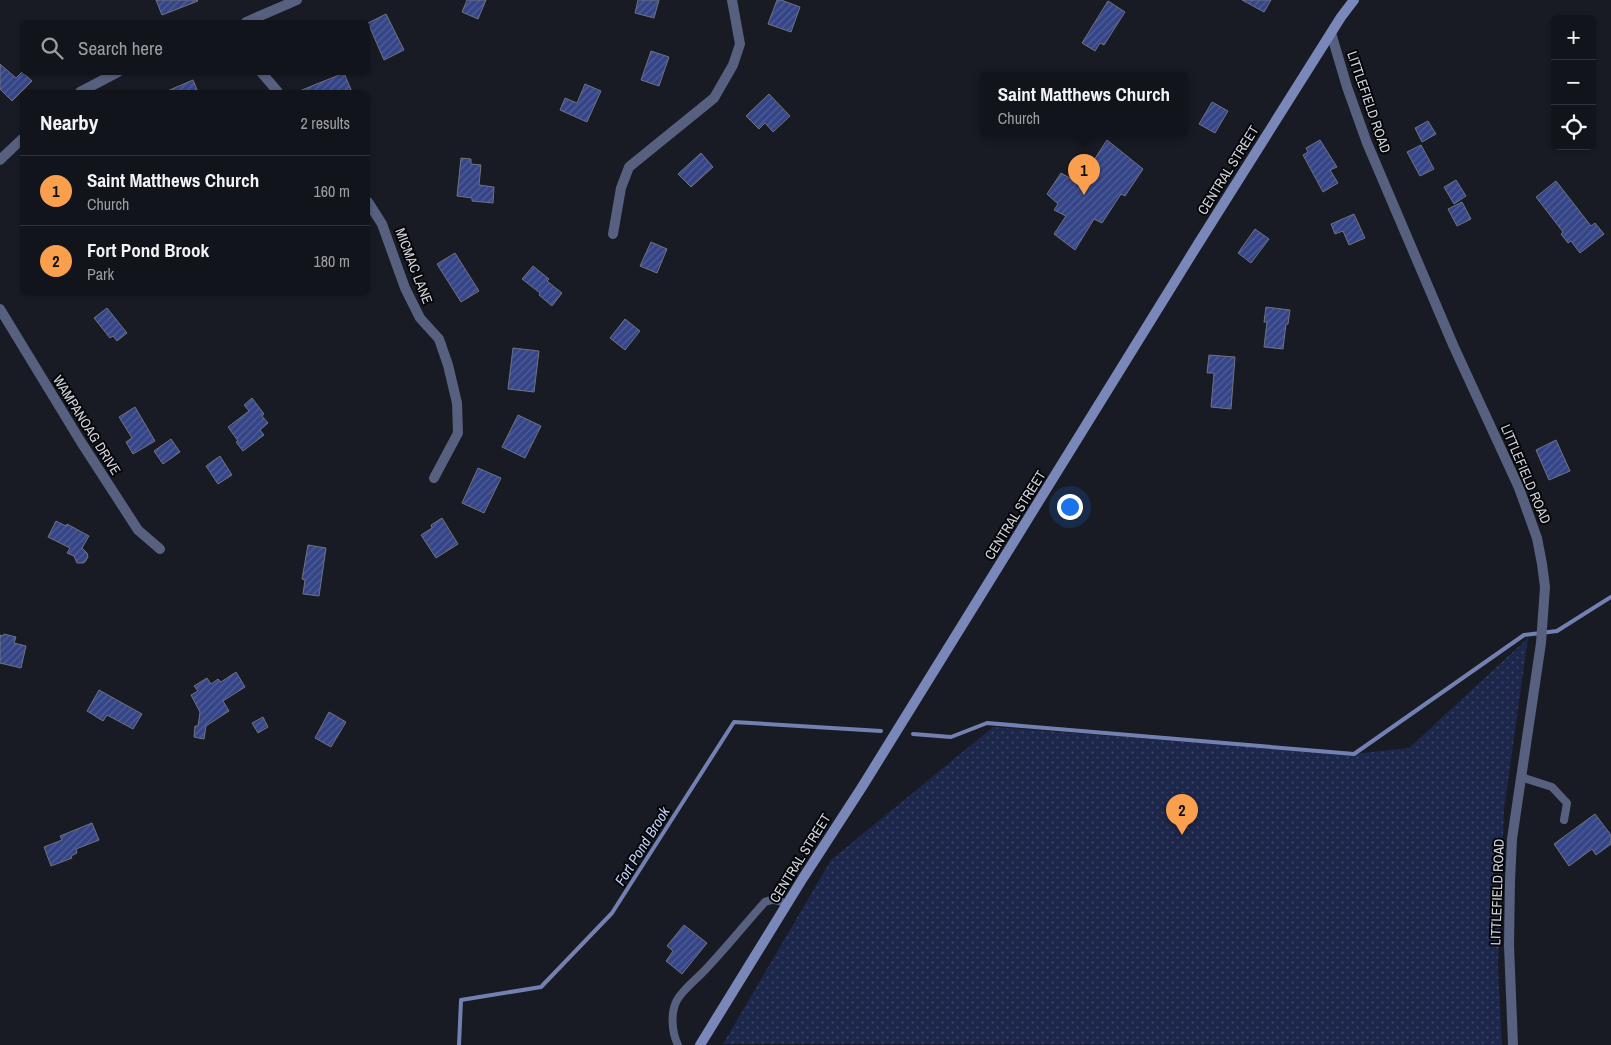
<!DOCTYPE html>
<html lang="en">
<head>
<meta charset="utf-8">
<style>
	:root { --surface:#12141b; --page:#1f2128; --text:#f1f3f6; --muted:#9c9ea3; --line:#31333a; --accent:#f99f4d }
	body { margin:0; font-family:"Archivo Narrow",sans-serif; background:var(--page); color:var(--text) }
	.controls { position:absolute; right:15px; top:15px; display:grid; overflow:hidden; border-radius:8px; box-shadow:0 1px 4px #0004 }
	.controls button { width:45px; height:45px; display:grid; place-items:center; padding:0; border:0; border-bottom:1px solid var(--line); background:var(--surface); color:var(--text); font:25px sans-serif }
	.you { position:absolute; left:1069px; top:506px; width:18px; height:18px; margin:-12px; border:4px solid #fff; border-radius:50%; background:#1a73e8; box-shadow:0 0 0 8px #1a73e833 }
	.badge { display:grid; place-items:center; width:32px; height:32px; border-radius:50%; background:var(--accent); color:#111; font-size:16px; font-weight:700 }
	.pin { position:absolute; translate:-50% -41px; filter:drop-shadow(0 1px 2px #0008) }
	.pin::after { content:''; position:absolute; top:26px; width:18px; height:15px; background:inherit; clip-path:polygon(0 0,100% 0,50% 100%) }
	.popup { position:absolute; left:980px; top:72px; width:208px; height:65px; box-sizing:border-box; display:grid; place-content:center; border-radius:8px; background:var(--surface); filter:drop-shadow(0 1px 4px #0005); font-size:16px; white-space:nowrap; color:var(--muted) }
	.popup b { font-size:19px; color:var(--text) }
	.popup::after { content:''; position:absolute; left:50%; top:100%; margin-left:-10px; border:10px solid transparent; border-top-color:var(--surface) }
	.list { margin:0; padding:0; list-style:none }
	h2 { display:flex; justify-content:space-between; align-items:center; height:65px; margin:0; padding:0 20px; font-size:21px }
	h2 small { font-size:16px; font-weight:400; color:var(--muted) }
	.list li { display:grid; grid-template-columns:32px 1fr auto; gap:15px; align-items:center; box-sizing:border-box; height:70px; padding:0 20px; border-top:1px solid var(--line) }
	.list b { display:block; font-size:19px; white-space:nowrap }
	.list p { margin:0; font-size:16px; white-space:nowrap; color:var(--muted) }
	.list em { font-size:16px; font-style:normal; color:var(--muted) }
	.icon { flex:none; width:28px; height:28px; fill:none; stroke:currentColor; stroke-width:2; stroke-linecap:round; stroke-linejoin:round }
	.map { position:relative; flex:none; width:1611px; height:1045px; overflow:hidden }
	.search { position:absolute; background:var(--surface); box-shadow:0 1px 4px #0004; left:20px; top:20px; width:350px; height:55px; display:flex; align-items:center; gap:12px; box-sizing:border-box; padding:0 18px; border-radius:8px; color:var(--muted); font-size:19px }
	.panel { position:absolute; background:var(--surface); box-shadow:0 1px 4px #0004; left:20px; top:90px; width:350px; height:205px; border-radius:8px }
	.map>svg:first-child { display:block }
	.park { fill:url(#park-dots) }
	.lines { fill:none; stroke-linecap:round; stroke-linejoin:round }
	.stream { stroke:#7381b2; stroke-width:4 }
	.building { fill:url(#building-hatch); stroke:#6f737f }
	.lane { stroke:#57607f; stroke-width:8 }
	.street { stroke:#57607f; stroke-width:10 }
	.secondary { stroke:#7988b9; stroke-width:10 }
	.labels { text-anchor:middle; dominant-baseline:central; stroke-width:4; stroke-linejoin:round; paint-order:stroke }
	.street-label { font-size:14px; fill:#d2d4db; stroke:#050609 }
	.water-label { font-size:15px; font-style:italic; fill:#c3d0f7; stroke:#050609 }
</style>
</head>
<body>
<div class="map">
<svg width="1611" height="1045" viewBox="0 0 1611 1045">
	<defs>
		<pattern id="park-dots" width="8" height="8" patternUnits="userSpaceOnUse" patternTransform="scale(1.25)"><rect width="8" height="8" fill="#1d274b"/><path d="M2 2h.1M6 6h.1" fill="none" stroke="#3d4564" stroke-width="1.8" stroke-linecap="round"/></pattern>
		<pattern id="building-hatch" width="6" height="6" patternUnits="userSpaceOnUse" patternTransform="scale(1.25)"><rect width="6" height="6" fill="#354587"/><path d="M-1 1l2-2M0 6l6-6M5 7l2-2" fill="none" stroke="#515f97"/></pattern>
	</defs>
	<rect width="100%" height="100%" fill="#181b24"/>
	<path class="park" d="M1528 638 1504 810 1498 966 1502 1045 723 1044 831 860 993 727 1354 754 1409 748Z"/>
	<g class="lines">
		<g class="stream">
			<path d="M913 734 951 737 987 723 1354 754 1524 635 1557 631 1611 597"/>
			<path d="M459 1045 461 1000 541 987 612 913 734 722 881 731"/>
		</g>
	</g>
	<g class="building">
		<path d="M156 0H197L198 1 162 15Z"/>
		<path d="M467 0H486L478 19 462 12Z"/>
		<path d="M638 0H659L654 18 635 13Z"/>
		<path d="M777 0H781L800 7 791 32 768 24Z"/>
		<path d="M1242 0H1271L1264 12Z"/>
		<path d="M1108 1 1125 12 1104 45 1100 43 1095 51 1082 43Z"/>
		<path d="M386 14 404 50 384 60 368 23Z"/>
		<path d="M651 51 669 57 659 86 641 80Z"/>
		<path d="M0 64 16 78 22 72 32 81 12 101 0 89Z"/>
		<path d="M344 73 352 92H297Z"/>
		<path d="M193 80 198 92H165Z"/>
		<path d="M585 84 601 91 587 122 560 110 565 98 577 103Z"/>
		<path d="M769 94 790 116 773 132 765 123 759 129 746 116Z"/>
		<path d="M1212 102 1228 111 1215 133 1199 124Z"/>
		<path d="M1428 121 1436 134 1422 142 1415 128Z"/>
		<path d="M1107 140 1143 169 1125 196 1121 194 1102 223 1094 219 1075 250 1054 234 1066 216 1054 210 1058 204 1047 194 1061 173 1079 183Z"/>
		<path d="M1320 140 1337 167 1330 170 1338 183 1323 192 1303 155 1308 152 1306 148Z"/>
		<path d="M1421 145 1434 169 1420 176 1407 152Z"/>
		<path d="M701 153 713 167 691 187 678 174Z"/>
		<path d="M461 158 471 159V164L481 165 479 185 494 187 493 203 472 201V198L457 196Z"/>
		<path d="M1456 180 1466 196 1454 204 1444 187Z"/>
		<path d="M1556 181 1591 226 1595 223 1604 234 1580 253 1571 241 1568 243 1561 234 1563 232 1536 197Z"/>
		<path d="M1462 202 1471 219 1457 226 1448 209Z"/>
		<path d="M1354 214 1365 238 1349 245 1343 231 1335 234 1331 224Z"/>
		<path d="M1255 229 1269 239 1251 263 1238 253Z"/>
		<path d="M651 242 667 249 657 273 640 266Z"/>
		<path d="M455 253 479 291 461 302 437 264Z"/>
		<path d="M533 266 549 279 547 281 562 293 552 306 539 295 540 293 522 279Z"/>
		<path d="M1266 307 1290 310 1288 324H1286L1283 349 1264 347 1267 322H1264Z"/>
		<path d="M107 308 127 333 117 341 113 336 110 338 94 318Z"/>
		<path d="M625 319 640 331 625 350 610 338Z"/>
		<path d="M513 348 539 351 534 392 508 389Z"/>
		<path d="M1209 355 1235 357 1231 409 1211 407 1214 373H1207Z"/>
		<path d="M252 398 264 414 262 416 268 423 260 430 264 435 243 451 236 442 238 441 228 427 249 411 244 405Z"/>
		<path d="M135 407 155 441 133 454 126 442 132 438 119 417Z"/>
		<path d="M518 415 541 426 525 458 502 447Z"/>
		<path d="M171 439 180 452 163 464 154 451Z"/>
		<path d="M1556 440 1570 471 1549 480 1536 450Z"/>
		<path d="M220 456 232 475 218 484 206 466Z"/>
		<path d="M478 468 501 478 484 513 462 503Z"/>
		<path d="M442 518 458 544 436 558 421 535 432 528 431 525Z"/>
		<path d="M56 521 66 526 67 524 89 536 82 548 87 553 88 557 85 562 83 563H77L74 556 67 553 70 548 48 537Z"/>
		<path d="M308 545 326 548 319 596 303 594 305 580 302 579Z"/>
		<path d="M4 634 16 637 14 643 26 646 21 668 0 663V635L3 636Z"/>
		<path d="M236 672 245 687 223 701 229 711 206 726 204 739 194 737 195 726H198L200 712 191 695 198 691 194 686 207 678 211 684 218 679 221 682Z"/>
		<path d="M99 690 142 714 133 729 107 715 103 721 87 711Z"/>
		<path d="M329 712 346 722 331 747 315 738Z"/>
		<path d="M263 717 268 727 258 733 252 723Z"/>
		<path d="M1595 814 1611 835V844L1596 855 1592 849 1569 866 1554 844Z"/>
		<path d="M92 823 99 840 76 849 77 853 71 856 72 858 51 866 44 847 62 840 60 836Z"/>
		<path d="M684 925 707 943 682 974 666 961 673 951 667 946Z"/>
	</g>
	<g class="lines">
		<g class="lane">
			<path d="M1521 777 1552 787 1567 803 1564 820"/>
			<path d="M678 1045C672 1033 670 1013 677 1000 684 988 697 979 706 969 727 947 745 924 765 902 774 898 779 901 788 904"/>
		</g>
		<g class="street">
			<path d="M246 22 297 0"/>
			<path d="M1331 33 1347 87 1367 143 1454 347 1519 488 1537 538 1542 564 1545 587 1541 643 1512 839 1510 881 1509 945 1513 1045"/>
			<path d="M261 72 278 92"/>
			<path d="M80 92 118 72"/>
			<path d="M0 160 22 139"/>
			<path d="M368 202 382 224 405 288 420 318 439 339 448 365 457 403 458 433 434 478"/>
			<path d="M613 234 621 188 629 167 714 98 733 65 740 44 732 0"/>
			<path d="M0 309 81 442 138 530 160 549"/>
		</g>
		<path class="secondary" d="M700 1045 803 878 862 787 1198 244 1341 17 1354 0"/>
	</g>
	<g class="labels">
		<g class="street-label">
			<text transform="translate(1369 102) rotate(71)">LITTLEFIELD ROAD</text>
			<text transform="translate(1228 170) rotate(-58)">CENTRAL STREET</text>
			<text transform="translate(414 266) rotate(69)">MICMAC LANE</text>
			<text transform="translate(87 425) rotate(58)">WAMPANOAG DRIVE</text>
			<text transform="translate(1526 474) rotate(67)">LITTLEFIELD ROAD</text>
			<text transform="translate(1015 515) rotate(-58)">CENTRAL STREET</text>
			<text transform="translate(800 858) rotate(-58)">CENTRAL STREET</text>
			<text transform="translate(1497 892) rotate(-88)">LITTLEFIELD ROAD</text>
		</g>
		<g class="water-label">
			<text transform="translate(642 846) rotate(-58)">Fort Pond Brook</text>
		</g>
	</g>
</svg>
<div class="controls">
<button>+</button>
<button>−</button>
<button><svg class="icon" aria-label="locate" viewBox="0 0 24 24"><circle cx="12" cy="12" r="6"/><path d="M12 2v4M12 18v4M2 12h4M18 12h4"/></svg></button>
</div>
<div class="you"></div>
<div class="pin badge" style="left:1084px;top:195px">1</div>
<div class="popup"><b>Saint Matthews Church</b>Church</div>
<div class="pin badge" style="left:1182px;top:835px">2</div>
<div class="search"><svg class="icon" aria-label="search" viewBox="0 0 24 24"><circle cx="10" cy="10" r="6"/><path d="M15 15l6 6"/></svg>Search here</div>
<section class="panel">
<h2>Nearby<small>2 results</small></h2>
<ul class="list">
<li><span class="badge">1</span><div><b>Saint Matthews Church</b><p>Church</p></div><em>160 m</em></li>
<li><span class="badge">2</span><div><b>Fort Pond Brook</b><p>Park</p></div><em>180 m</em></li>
</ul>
</section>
</div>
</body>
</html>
